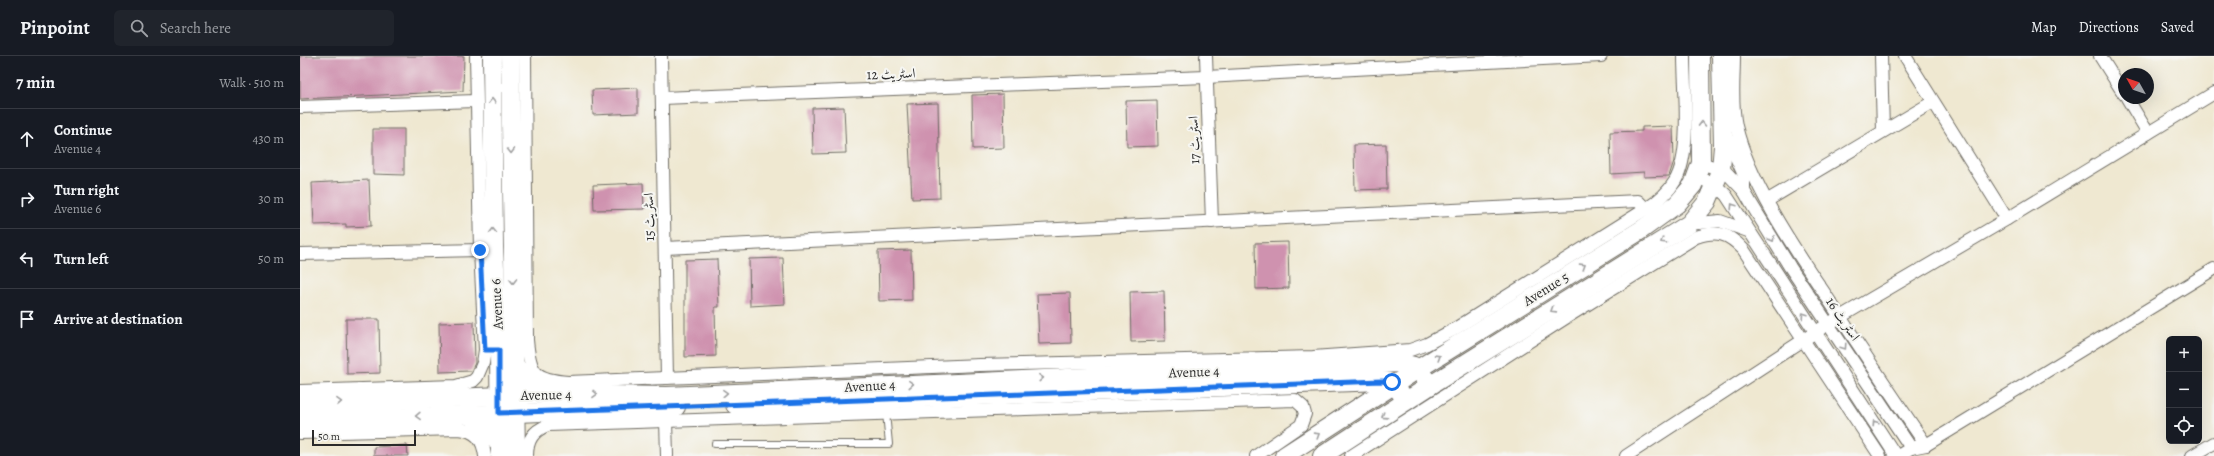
<!DOCTYPE html>
<html lang="en">
<head>
<meta charset="utf-8">
<style>
	:root { --surface:#171b24; --page:#20242c; --text:#f1f3f6; --muted:#9ea1a6; --line:#363941 }
	body { margin:0; font-family:Alegreya,Amiri,serif; background:var(--page); color:var(--text) }
	.controls { position:absolute; right:12px; bottom:12px; display:grid; overflow:hidden; border-radius:6px; box-shadow:0 4px 16px #0002 }
	.controls button { width:36px; height:36px; display:grid; place-items:center; padding:0; border:0; border-bottom:1px solid var(--line); background:var(--surface); color:var(--text); font:20px sans-serif }
	.compass { position:absolute; left:1818px; top:12px; width:36px; height:36px; border-radius:50%; background:var(--surface); box-shadow:0 4px 16px #0002; rotate:310deg }
	.scale { position:absolute; left:12px; bottom:10px; width:104px; box-sizing:border-box; padding-left:4px; border:2px solid #2b2b2b; border-top:0; font-size:11px; line-height:14px; white-space:nowrap; color:#2b2b2b; -webkit-text-stroke:3px #f6f6f2; paint-order:stroke }
	.stop { position:absolute; width:12px; height:12px; margin:-9px; border:3px solid #1a73e8; border-radius:50%; background:#fff }
	.stop.end { background:#1a73e8; border-color:#fff; box-shadow:0 1px 4px #0008 }
	.list { margin:0; padding:0; list-style:none }
	h2 { display:flex; justify-content:space-between; align-items:center; height:52px; margin:0; padding:0 16px; font-size:17px }
	h2 small { font-size:13px; font-weight:400; color:var(--muted) }
	.list li { display:grid; grid-template-columns:26px 1fr auto; gap:12px; align-items:center; box-sizing:border-box; height:60px; padding:0 16px; border-top:1px solid var(--line) }
	.list b { display:block; font-size:15px; white-space:nowrap }
	.list p { margin:0; font-size:13px; white-space:nowrap; color:var(--muted) }
	.list em { font-size:13px; font-style:normal; color:var(--muted) }
	.icon { flex:none; width:22px; height:22px; fill:none; stroke:currentColor; stroke-width:2; stroke-linecap:round; stroke-linejoin:round }
	.map { position:relative; flex:none; width:1914px; height:400px; overflow:hidden }
	header { display:flex; align-items:center; gap:24px; box-sizing:border-box; height:56px; padding:0 20px; background:var(--surface); border-bottom:1px solid var(--line) }
	header strong { font-size:19px }
	nav { display:flex; gap:22px; margin-inline-start:auto; font-size:14px }
	.search { width:280px; height:36px; background:var(--page); display:flex; align-items:center; gap:10px; box-sizing:border-box; padding:0 14px; border-radius:6px; color:var(--muted); font-size:15px }
	main { display:flex }
	aside { flex:1; background:var(--surface) }
	.map>svg:first-child { display:block }
	.building { fill:#cf92af }
	.lines { fill:none; stroke-linecap:round; stroke-linejoin:round }
	.service-casing { stroke:#706d65; stroke-width:8 }
	.minor-casing { stroke:#706d65; stroke-width:14 }
	.secondary-casing { stroke:#706d65; stroke-width:20 }
	.service { stroke:#fff; stroke-width:6 }
	.minor { stroke:#fff; stroke-width:12 }
	.secondary { stroke:#fff; stroke-width:18 }
	.oneway { stroke:#a0a0a0 }
	.route { stroke:#1a73e8; stroke-width:5 }
	.labels { text-anchor:middle; dominant-baseline:central; stroke-width:4; stroke-linejoin:round; paint-order:stroke }
	.street-label { font-size:14px; fill:#2b2b2b; stroke:#f6f6f2 }
</style>
</head>
<body>
<header>
<strong>Pinpoint</strong>
<div class="search"><svg class="icon" aria-label="search" viewBox="0 0 24 24"><circle cx="10" cy="10" r="6"/><path d="M15 15l6 6"/></svg>Search here</div>
<nav><a>Map</a><a>Directions</a><a>Saved</a></nav>
</header>
<main>
<aside>
<h2>7 min<small>Walk · 510 m</small></h2>
<ul class="list">
<li><svg class="icon" aria-label="ahead" viewBox="0 0 24 24"><path d="M12 20V5M6 11l6-6 6 6"/></svg><div><b>Continue</b><p>Avenue 4</p></div><em>430 m</em></li>
<li><svg class="icon" aria-label="right" viewBox="0 0 24 24"><path d="M7 20v-9h11M14 6l5 5-5 5"/></svg><div><b>Turn right</b><p>Avenue 6</p></div><em>30 m</em></li>
<li><svg class="icon" aria-label="left" viewBox="0 0 24 24"><path d="M17 20v-9H6M10 6l-5 5 5 5"/></svg><div><b>Turn left</b></div><em>50 m</em></li>
<li><svg class="icon" aria-label="arrive" viewBox="0 0 24 24"><path d="M6 21V4h12l-3 4 3 4H6"/></svg><div><b>Arrive at destination</b></div></li>
</ul>
</aside>
<div class="map">
<svg width="1914" height="400" viewBox="0 0 1914 400">
	<rect width="100%" height="100%" fill="#f6f6f2"/>
	<filter id="ink" filterUnits="userSpaceOnUse"><feTurbulence type="fractalNoise" baseFrequency=".025" numOctaves="2"/><feDisplacementMap in="SourceGraphic" scale="8" xChannelSelector="R" yChannelSelector="G"/><feConvolveMatrix kernelMatrix="1 2 1 2 8 2 1 2 1" color-interpolation-filters="sRGB"/></filter>
	<filter id="wash" filterUnits="userSpaceOnUse"><feTurbulence type="fractalNoise" baseFrequency=".012" numOctaves="4" result="noise"/><feDisplacementMap in="SourceGraphic" scale="16" xChannelSelector="R" yChannelSelector="G"/><feGaussianBlur stdDeviation="0.9" result="paint"/><feColorMatrix in="noise" values="0 0 0 0 0 0 0 0 0 0 0 0 0 0 0 0 0 1.4 0 .05"/><feComposite in="paint" operator="in"/></filter>
	<g filter="url(#wash)">
		<rect width="100%" height="100%" fill="#efe8d1"/>
		<g id="blocks">
			<g class="building">
				<path d="M0 0H164L163 35 0 43Z"/>
				<path d="M338 32V57L293 59 292 34Z"/>
				<path d="M703 38 704 92 673 93 672 39Z"/>
				<path d="M857 44 858 90 827 91 826 45Z"/>
				<path d="M638 47 640 142 612 143 607 48Z"/>
				<path d="M544 51 546 97 513 98 512 52Z"/>
				<path d="M1373 70 1374 105 1369 120 1344 121V116L1311 118 1310 76 1342 75V71Z"/>
				<path d="M73 73H104V119L73 118Z"/>
				<path d="M1086 88 1087 133 1055 134 1054 89Z"/>
				<path d="M69 124 71 170 46 171V168L14 169 12 127Z"/>
				<path d="M343 127 344 153 294 154 293 129Z"/>
				<path d="M988 186 989 232 956 233 955 187Z"/>
				<path d="M611 194 612 244 579 245 578 195Z"/>
				<path d="M483 202 485 248 450 250 449 203Z"/>
				<path d="M417 203 419 251H415L416 300 385 301V204Z"/>
				<path d="M864 235 865 285 831 286 830 236Z"/>
				<path d="M770 237 771 287 739 288 737 238Z"/>
				<path d="M46 263H79L80 317 47 318Z"/>
				<path d="M174 266 175 307 171 315 140 316 139 267Z"/>
				<path d="M107 389 108 400H74V391Z"/>
			</g>
		</g>
	</g>
	<g filter="url(#ink)">
		<use href="#blocks" fill-opacity="0" stroke="#706d65" stroke-width="1"/>
		<g class="lines">
			<defs>
				<path id="service" d="M415 388H589L586 357"/>
				<g id="minor">
					<path d="M225 0 227 284C230 317 234 323 268 326L680 309 1013 301 1110 294 1127 288 1153 274 1346 153"/>
					<path d="M361 0 367 322"/>
					<path d="M906 0 912 166"/>
					<path d="M1434 0C1434 23 1431 47 1436 70 1449 125 1491 188 1523 235 1557 287 1591 338 1626 389"/>
					<path d="M1581 0 1583 75"/>
					<path d="M1605 0 1707 163"/>
					<path d="M1800 0 1824 38"/>
					<path d="M362 42 906 21 1301 0"/>
					<path d="M1827 42 1848 77"/>
					<path d="M0 51 176 45"/>
					<path d="M1425 77 1444 119V135L1452 149 1490 211 1611 392"/>
					<path d="M1401 107 1425 115 1444 135"/>
					<path d="M1397 121 1415 129 1426 139 1596 400"/>
					<path d="M1468 144 1633 46"/>
					<path d="M1389 168 1420 165 1448 175"/>
					<path d="M365 192 1338 145 1346 153C1357 146 1368 137 1375 125 1392 97 1384 34 1384 0"/>
					<path d="M0 198 180 194"/>
					<path d="M0 335 156 330 173 325 177 321 183 307 185 294 180 194 176 0"/>
					<path d="M366 364 367 400"/>
					<path d="M0 377 159 373C176 375 183 383 185 400"/>
					<path d="M227 400C227 384 233 375 248 369L995 344 1003 351 1005 358 1001 369 956 400"/>
					<path d="M1051 400 1267 261 1396 181C1417 174 1428 177 1443 193L1580 400"/>
					<path d="M1326 400 1528 268 1707 163 1914 37"/>
					<path d="M1598 400 1611 392 1626 389 1914 213"/>
					<path d="M1892 400 1914 387"/>
				</g>
				<g id="secondary">
					<path d="M192 0 194 191 199 294 200 400"/>
					<path d="M210 0 216 400"/>
					<path d="M213 308 236 330 250 338"/>
					<path d="M0 348 250 338 367 340 1102 307 1114 310 1131 329"/>
					<path d="M435 349 1082 325C1095 325 1099 335 1106 345"/>
					<path d="M167 358 179 366 200 389"/>
					<path d="M0 365 376 351"/>
					<path d="M984 400 1118 313 1341 174 1377 148 1393 129 1401 107 1400 0"/>
					<path d="M1022 400 1131 329 1389 168 1407 146 1421 113 1423 90 1421 0"/>
				</g>
			</defs>
			<use href="#service" class="service-casing"/>
			<use href="#minor" class="minor-casing"/>
			<use href="#secondary" class="secondary-casing"/>
			<use href="#service" class="service"/>
			<use href="#minor" class="minor"/>
			<use href="#secondary" class="secondary"/>
		</g>
		<defs><path id="oneway-chevron" d="M-2-3.5L2.5 0L-2 3.5" fill="none" stroke-width="1.6" stroke-linecap="round" stroke-linejoin="round"/></defs>
		<g class="oneway">
			<use href="#oneway-chevron" transform="translate(192 45) rotate(-91)"/>
			<use href="#oneway-chevron" transform="translate(1402 68) rotate(-91)"/>
			<use href="#oneway-chevron" transform="translate(211 95) rotate(89)"/>
			<use href="#oneway-chevron" transform="translate(1433 150) rotate(-123)"/>
			<use href="#oneway-chevron" transform="translate(193 175) rotate(-91)"/>
			<use href="#oneway-chevron" transform="translate(1472 183) rotate(59)"/>
			<use href="#oneway-chevron" transform="translate(1363 185) rotate(148)"/>
			<use href="#oneway-chevron" transform="translate(1283 210) rotate(-32)"/>
			<use href="#oneway-chevron" transform="translate(213 225) rotate(89)"/>
			<use href="#oneway-chevron" transform="translate(1253 254) rotate(148)"/>
			<use href="#oneway-chevron" transform="translate(1504 259) rotate(-124)"/>
			<use href="#oneway-chevron" transform="translate(1544 291) rotate(56)"/>
			<use href="#oneway-chevron" transform="translate(1138 301) rotate(-32)"/>
			<use href="#oneway-chevron" transform="translate(741 322) rotate(-3)"/>
			<use href="#oneway-chevron" transform="translate(611 328) rotate(-3)"/>
			<use href="#oneway-chevron" transform="translate(425 337) rotate(-3)"/>
			<use href="#oneway-chevron" transform="translate(295 338) rotate(1)"/>
			<use href="#oneway-chevron" transform="translate(39 346) rotate(-2)"/>
			<use href="#oneway-chevron" transform="translate(118 360) rotate(178)"/>
			<use href="#oneway-chevron" transform="translate(1084 360) rotate(147)"/>
			<use href="#oneway-chevron" transform="translate(1575 367) rotate(-123)"/>
			<use href="#oneway-chevron" transform="translate(1017 379) rotate(-32)"/>
		</g>
	</g>
	<g class="lines" filter="url(#ink)">
		<path class="route" d="M180 194 185 294H199V357L1082 325 1092 326"/>
	</g>
	<g class="labels">
		<g class="street-label">
			<text transform="translate(591 18) rotate(-2)">اسٹریٹ 12</text>
			<text transform="translate(894 84) rotate(-92)">اسٹریٹ 17</text>
			<text transform="translate(349 161) rotate(-91)">اسٹریٹ 15</text>
			<text transform="translate(1246 233) rotate(-32)">Avenue 5</text>
			<text transform="translate(197 248) rotate(-93)">Avenue 6</text>
			<text transform="translate(1543 263) rotate(56)">اسٹریٹ 16</text>
			<text transform="translate(894 316) rotate(-2)">Avenue 4</text>
			<text transform="translate(570 330) rotate(-3)">Avenue 4</text>
			<text transform="translate(246 339) rotate(-1)">Avenue 4</text>
		</g>
	</g>
</svg>
<div class="controls">
<button>+</button>
<button>−</button>
<button><svg class="icon" aria-label="locate" viewBox="0 0 24 24"><circle cx="12" cy="12" r="6"/><path d="M12 2v4M12 18v4M2 12h4M18 12h4"/></svg></button>
</div>
<svg class="compass" viewBox="-18 -18 36 36"><path d="M0-13l5 13h-10z" fill="#e53935"/><path d="M0 13l5-13h-10z" fill="#9ea1a6"/></svg>
<div class="scale">50 m</div>
<div class="stop" style="left:1092px;top:326px"></div>
<div class="stop end" style="left:180px;top:194px"></div>
</div>
</main>
</body>
</html>
